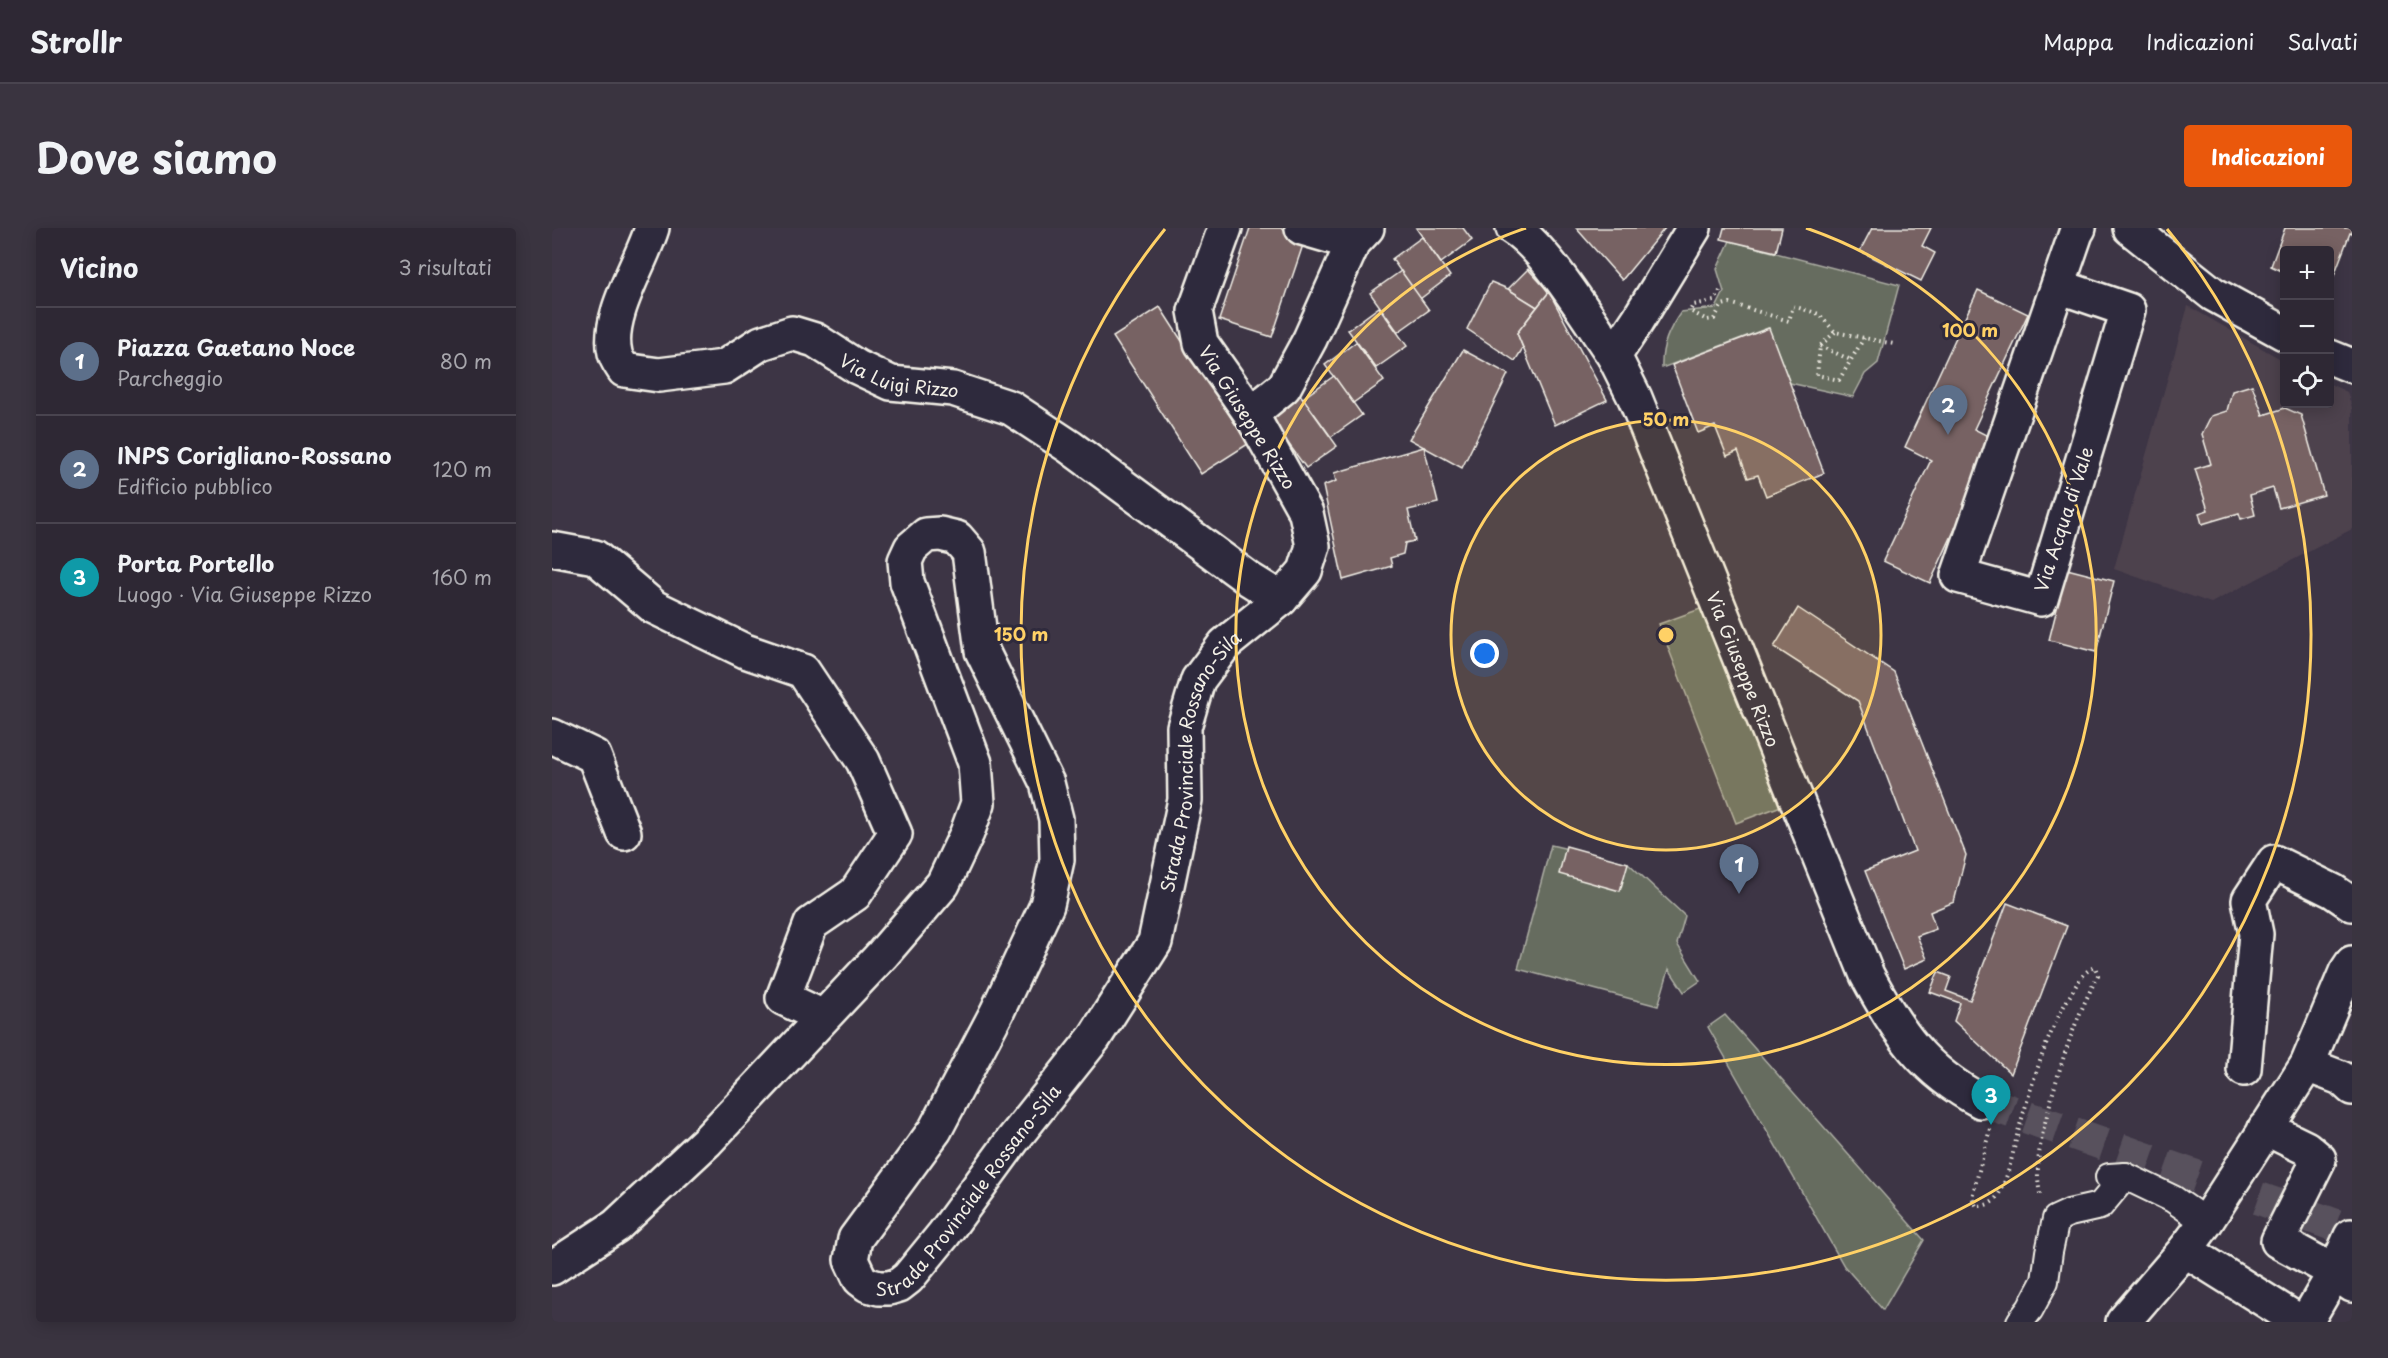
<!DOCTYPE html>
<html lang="it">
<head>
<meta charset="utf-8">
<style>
	:root { --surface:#2e2834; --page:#3a3440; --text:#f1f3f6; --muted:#a7a6ac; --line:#49444f; --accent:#ea580c }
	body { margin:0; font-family:"Playpen Sans",sans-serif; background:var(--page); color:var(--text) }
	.controls { position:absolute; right:18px; top:18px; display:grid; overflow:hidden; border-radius:6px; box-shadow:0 3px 15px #0003 }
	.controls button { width:54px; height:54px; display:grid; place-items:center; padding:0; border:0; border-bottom:2px solid var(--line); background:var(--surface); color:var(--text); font:30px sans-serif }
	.you { position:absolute; left:933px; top:426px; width:21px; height:21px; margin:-15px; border:4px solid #fff; border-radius:50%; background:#1a73e8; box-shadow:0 0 0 9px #1a73e833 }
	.badge { display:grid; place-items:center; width:39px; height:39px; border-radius:50%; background:var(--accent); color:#fff; font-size:20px; font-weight:700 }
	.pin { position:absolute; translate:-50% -50px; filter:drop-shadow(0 2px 3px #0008) }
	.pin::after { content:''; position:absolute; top:32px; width:21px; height:18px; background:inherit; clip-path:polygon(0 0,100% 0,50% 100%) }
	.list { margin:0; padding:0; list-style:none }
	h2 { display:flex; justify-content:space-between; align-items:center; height:78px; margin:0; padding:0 24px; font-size:26px }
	h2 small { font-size:20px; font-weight:400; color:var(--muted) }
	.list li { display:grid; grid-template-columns:39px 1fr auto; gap:18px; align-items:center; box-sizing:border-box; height:108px; padding:0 24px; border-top:2px solid var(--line) }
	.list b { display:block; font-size:22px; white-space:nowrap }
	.list p { margin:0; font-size:20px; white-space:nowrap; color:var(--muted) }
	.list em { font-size:20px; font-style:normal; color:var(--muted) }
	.icon { flex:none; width:33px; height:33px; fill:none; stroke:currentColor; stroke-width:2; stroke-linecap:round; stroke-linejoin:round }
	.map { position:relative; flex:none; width:1800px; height:1094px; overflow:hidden; border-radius:6px }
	header { display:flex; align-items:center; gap:36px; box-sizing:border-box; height:84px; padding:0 30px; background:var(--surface); border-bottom:2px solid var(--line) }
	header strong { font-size:28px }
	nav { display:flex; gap:33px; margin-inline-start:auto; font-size:21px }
	.intro { display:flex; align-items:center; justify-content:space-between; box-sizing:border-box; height:144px; padding:0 36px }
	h1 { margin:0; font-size:42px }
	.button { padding:15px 27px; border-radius:6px; background:var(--accent); color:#fff; font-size:21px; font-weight:700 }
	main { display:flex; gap:36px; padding:0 36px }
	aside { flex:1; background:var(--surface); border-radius:6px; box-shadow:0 3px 15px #0003 }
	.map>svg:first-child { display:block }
	.built { fill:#4e424e }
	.green { fill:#666c5f; stroke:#adaea4; stroke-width:1.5 }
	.building { fill:#776264; stroke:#f4f1e8; stroke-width:1.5 }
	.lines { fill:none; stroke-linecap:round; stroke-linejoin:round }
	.minor-tunnel { stroke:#58515d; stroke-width:33; stroke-dasharray:33 16; stroke-linecap:butt }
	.pedestrian-casing { stroke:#f4f1e8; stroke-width:30 }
	.minor-casing { stroke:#f4f1e8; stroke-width:38 }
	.secondary-casing { stroke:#f4f1e8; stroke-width:38 }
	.path { stroke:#f4f1e8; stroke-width:4; stroke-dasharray:1.5 4.5; stroke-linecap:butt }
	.pedestrian { stroke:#2f2a3d; stroke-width:26 }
	.minor { stroke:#2f2a3d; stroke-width:33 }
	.secondary { stroke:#2f2a3d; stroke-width:33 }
	.ring { fill:none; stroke:#ffd166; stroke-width:3 }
	.labels { text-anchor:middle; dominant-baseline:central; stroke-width:6; stroke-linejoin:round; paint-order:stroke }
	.street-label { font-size:18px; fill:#f4f1e8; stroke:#2f2a3d }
	.centre { fill:#ffd166; stroke:#2f2a3d; stroke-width:3 }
	.ring-label { font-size:18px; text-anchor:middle; font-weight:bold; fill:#ffd166; stroke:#2f2a3d; stroke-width:6; stroke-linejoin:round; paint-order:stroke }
</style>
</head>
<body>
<header>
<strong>Strollr</strong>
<nav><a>Mappa</a><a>Indicazioni</a><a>Salvati</a></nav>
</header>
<div class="intro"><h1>Dove siamo</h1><a class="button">Indicazioni</a></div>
<main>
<aside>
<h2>Vicino<small>3 risultati</small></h2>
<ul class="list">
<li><span class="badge" style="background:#5c6f8a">1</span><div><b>Piazza Gaetano Noce</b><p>Parcheggio</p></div><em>80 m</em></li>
<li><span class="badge" style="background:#5c6f8a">2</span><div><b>INPS Corigliano-Rossano</b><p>Edificio pubblico</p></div><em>120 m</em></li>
<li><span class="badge" style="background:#0f9aa8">3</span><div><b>Porta Portello</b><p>Luogo · Via Giuseppe Rizzo</p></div><em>160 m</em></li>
</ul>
</aside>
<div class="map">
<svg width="1800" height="1094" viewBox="0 0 1800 1094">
	<rect width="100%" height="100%" fill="#3d3545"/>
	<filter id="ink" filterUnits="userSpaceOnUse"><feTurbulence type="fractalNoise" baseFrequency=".0167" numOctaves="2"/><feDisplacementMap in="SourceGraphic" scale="12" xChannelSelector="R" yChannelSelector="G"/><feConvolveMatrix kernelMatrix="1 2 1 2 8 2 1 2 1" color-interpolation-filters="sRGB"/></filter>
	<g filter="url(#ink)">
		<path class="built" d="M1636 78 1732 133V176H1778V156L1795 164 1800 180V301L1659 375 1562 341Z"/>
		<g class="green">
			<path d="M1178 13 1347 57 1326 135 1313 146 1301 169 1238 155 1216 100 1110 140C1109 118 1117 101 1129 84L1164 80 1172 64 1165 41Z"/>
			<path d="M1151 380 1229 578 1184 595 1107 396Z"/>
			<path d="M999 617 1076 635 1133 688 1125 716 1148 753 1132 764 1117 741 1106 778 966 741Z"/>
			<path d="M1173 787 1372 1012 1331 1082 1292 1038 1156 799Z"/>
		</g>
		<g class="building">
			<path d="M698 0H730L754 8 720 109 667 92Z"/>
			<path d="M864 0H911L920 12 889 35Z"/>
			<path d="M1024 0H1113L1070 52Z"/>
			<path d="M1172 0H1230L1224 24 1169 11Z"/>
			<path d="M1320 0H1379L1370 18 1383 25 1369 53 1308 23Z"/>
			<path d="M1733 0H1800V6L1798 5 1778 58V22H1732V44L1719 38Z"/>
			<path d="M870 9 898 48 868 71 840 31Z"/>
			<path d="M976 41 997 64 985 79 956 61Z"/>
			<path d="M849 43 877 82 846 104 818 65Z"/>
			<path d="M939 54 956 61 985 79 965 105 971 120 963 133 915 101Z"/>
			<path d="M1426 62 1476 86 1422 201 1444 212 1378 355 1331 333 1379 232 1353 219Z"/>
			<path d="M997 64 1055 172 1003 197 965 105Z"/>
			<path d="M608 79 696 216 649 246 561 109Z"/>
			<path d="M827 79 855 118 824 140 796 102Z"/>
			<path d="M1217 100 1272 245 1214 268 1206 247 1196 250 1186 223 1175 228 1163 198 1146 205 1120 137Z"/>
			<path d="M804 114 832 153 801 175 773 137Z"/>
			<path d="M911 122 956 146 910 240 857 211Z"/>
			<path d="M782 148 810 187 779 209 751 170Z"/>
			<path d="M1700 157 1711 187 1733 180 1749 187 1772 267 1727 280 1721 260 1698 267 1703 287 1689 291 1687 285 1650 296 1647 285 1656 282 1643 241 1659 236 1650 206 1659 188 1675 183 1680 163Z"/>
			<path d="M747 165 785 218 754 240 715 186Z"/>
			<path d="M872 219 886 275 856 282 863 313 853 315 851 326 838 330 840 338 791 352 771 258 784 253 782 245Z"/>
			<path d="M1515 341 1562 353 1544 424 1497 412Z"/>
			<path d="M1246 380 1342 444 1414 627 1402 674 1378 684 1384 701 1365 708 1375 731 1352 741 1313 643 1363 623 1306 473 1222 419Z"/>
			<path d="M1014 618 1076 635 1068 663 1007 646Z"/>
			<path d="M1455 675 1515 698 1459 846 1402 793 1408 775 1378 764 1386 744 1399 749 1394 763 1418 772Z"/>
		</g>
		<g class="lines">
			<path class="minor-tunnel" d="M1429 873 1800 1003"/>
			<defs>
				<g id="pedestrian">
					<path d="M1557 949 1573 948 1621 971 1654 994"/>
					<path d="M1468 1094 1478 1081 1493 1053 1497 1024 1504 991 1517 985 1548 978 1573 948"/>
				</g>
				<g id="minor">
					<path id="s1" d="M100 0C89 36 54 88 63 125 64 131 69 137 72 142L107 147 172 139 209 115 240 105 263 112 305 139 339 155 401 161 459 180 518 219 697 351 729 371"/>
					<path d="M750 0 801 15"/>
					<path d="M1506 58 1576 82 1489 371 1406 348 1524 5 1527 0"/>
					<path id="s2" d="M1062 128 1083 170 1315 747C1345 803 1371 843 1429 873"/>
					<path d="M699 186 732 159 758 111 801 15 815 0"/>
					<path d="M0 321 43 329 102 379 193 423 251 443 311 533 343 606 303 666 259 696 231 770 271 789"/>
					<path d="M0 508 42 528 72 605"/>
					<path d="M1755 837 1789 850 1800 860"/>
					<path d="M1692 841 1704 706 1697 672 1722 634 1781 663 1800 676"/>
					<path d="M1713 900 1754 920 1767 931 1726 1013 1783 1044 1800 1057"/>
					<path d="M1633 1022 1748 1094"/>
					<path d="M1571 1094 1633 1022 1654 994 1755 837 1794 744 1800 735"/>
					<path d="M1754 1094 1783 1044 1799 1008"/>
				</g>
				<g id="secondary">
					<path d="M961 0C993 19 1039 95 1062 128L1086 92 1142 0"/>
					<path d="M1578 0 1661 66 1732 105"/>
					<path d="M1778 129 1800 138"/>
					<path id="s3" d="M0 1040 64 998 155 913 330 727 391 656 415 605 426 575 423 535 355 354 353 333 359 320 374 307 388 306 405 310 417 324 430 423 495 555 504 591 505 632 495 677 445 784 383 902 303 1011 299 1032 308 1051 316 1057 327 1060H337L347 1057 356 1050 392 1006 460 913 542 810 603 714 633 572 632 499 646 452 673 416 729 371 753 343 761 318 754 285 699 186 649 115 643 83 673 0"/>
				</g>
			</defs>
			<use href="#pedestrian" class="pedestrian-casing"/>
			<use href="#minor" class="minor-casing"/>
			<use href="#secondary" class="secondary-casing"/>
			<g class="path">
				<path d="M1168 63 1162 73 1141 77 1138 83 1155 92 1162 91 1170 77 1178 75 1237 93 1241 78 1267 86 1283 104 1342 116"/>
				<path d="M1283 104 1268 118 1265 147 1287 152 1312 110"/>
				<path d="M1268 118 1299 132"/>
				<path d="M1438 901 1420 969 1424 978C1432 978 1440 976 1444 970 1456 954 1461 923 1466 904 1480 857 1493 808 1519 766 1525 756 1531 743 1543 739L1546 747C1523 792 1511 827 1498 876 1490 906 1482 935 1488 966L1492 968"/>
			</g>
			<use href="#pedestrian" class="pedestrian"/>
			<use href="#minor" class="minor"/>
			<use href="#secondary" class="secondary"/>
		</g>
	</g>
	<circle cx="1114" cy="407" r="215" fill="#ffd166" fill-opacity=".12"/>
	<g class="ring">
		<circle cx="1114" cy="407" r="215"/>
		<path d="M1254 0A430 430 0 1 1 974 0"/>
		<path d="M1615 1A645 645 0 1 1 613 1"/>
	</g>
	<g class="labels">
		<g class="street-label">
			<text stroke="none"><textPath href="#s1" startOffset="447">Via Luigi Rizzo</textPath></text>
			<text transform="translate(696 189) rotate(58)">Via Giuseppe Rizzo</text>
			<text transform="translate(1511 291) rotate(-72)">Via Acqua di Vale</text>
			<text stroke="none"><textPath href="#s2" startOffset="339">Via Giuseppe Rizzo</textPath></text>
			<text stroke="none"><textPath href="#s3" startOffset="2438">Strada Provinciale Rossano-Sila</textPath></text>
			<text stroke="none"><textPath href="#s3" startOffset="1934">Strada Provinciale Rossano-Sila</textPath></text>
		</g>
	</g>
	<circle cx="1114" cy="407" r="9" class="centre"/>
	<g class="ring-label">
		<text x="1418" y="109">100 m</text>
		<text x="1114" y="198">50 m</text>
		<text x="469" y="413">150 m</text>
	</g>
</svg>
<div class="controls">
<button>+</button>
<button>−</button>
<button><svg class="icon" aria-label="locate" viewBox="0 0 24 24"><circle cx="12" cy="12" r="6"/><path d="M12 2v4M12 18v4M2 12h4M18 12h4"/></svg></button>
</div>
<div class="you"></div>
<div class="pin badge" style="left:1187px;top:666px;background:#5c6f8a">1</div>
<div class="pin badge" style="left:1396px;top:207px;background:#5c6f8a">2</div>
<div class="pin badge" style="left:1439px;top:897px;background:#0f9aa8">3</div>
</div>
</main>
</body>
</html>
